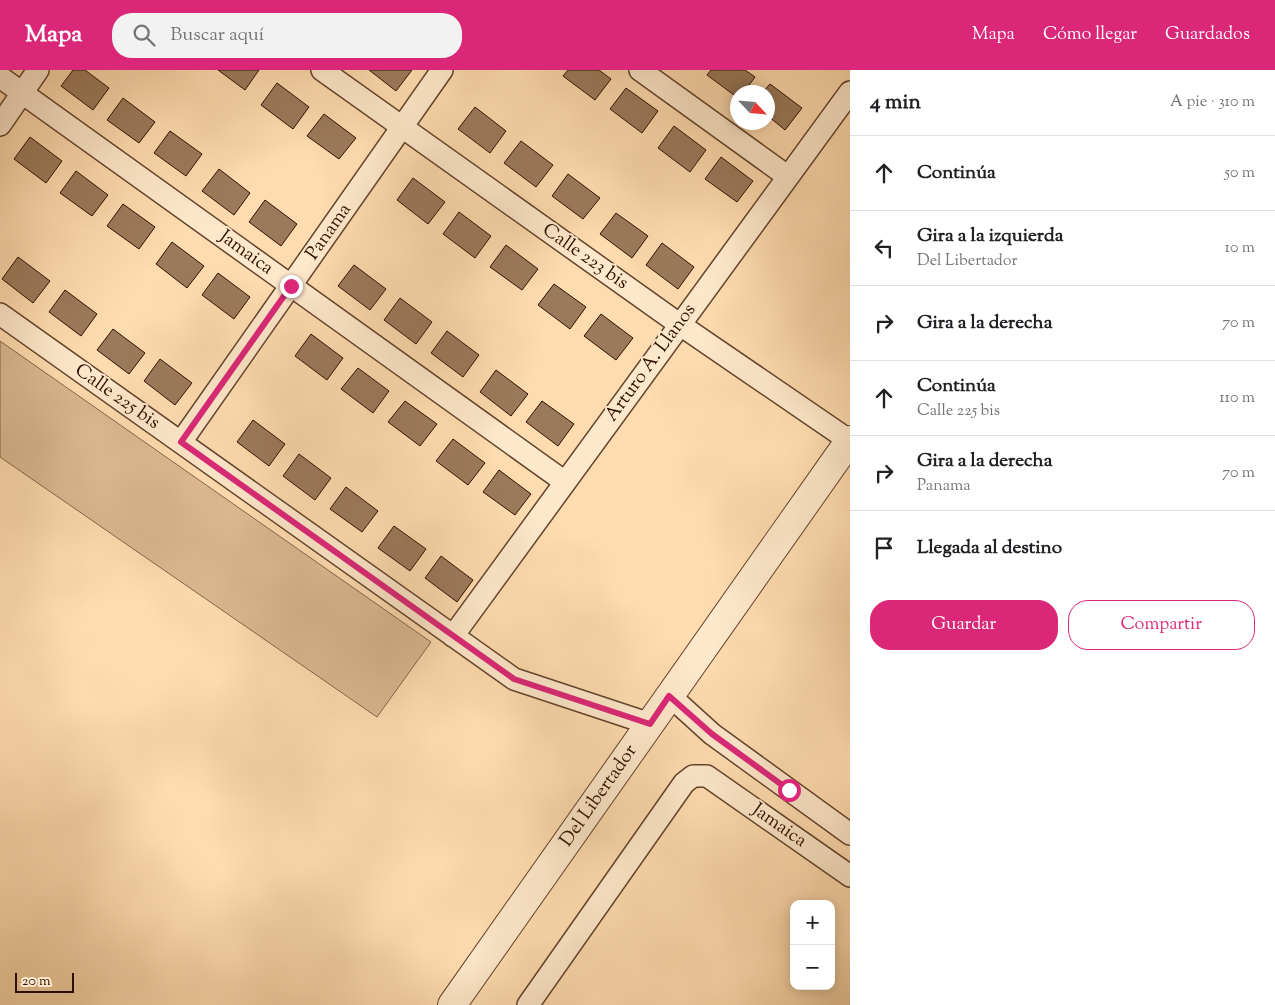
<!DOCTYPE html>
<html lang="es">
<head>
<meta charset="utf-8">
<style>
	:root { --surface:#fff; --page:#f2f2f2; --text:#202124; --muted:#757577; --line:#e0e0e0; --accent:#db2777 }
	body { margin:0; font-family:"Sorts Mill Goudy",serif; background:var(--page); color:var(--text) }
	.controls { position:absolute; right:15px; bottom:15px; display:grid; overflow:hidden; border-radius:10px; box-shadow:0 2px 12px #0003 }
	.controls button { width:45px; height:45px; display:grid; place-items:center; padding:0; border:0; border-bottom:1px solid var(--line); background:var(--surface); color:var(--text); font:25px sans-serif }
	.compass { position:absolute; left:730px; top:15px; width:45px; height:45px; border-radius:50%; background:var(--surface); box-shadow:0 2px 12px #0003; rotate:116deg }
	.scale { position:absolute; left:15px; bottom:12px; width:59px; box-sizing:border-box; padding-left:5px; border:2px solid #2f1000; border-top:0; font-size:14px; line-height:18px; white-space:nowrap; color:#2f1000; -webkit-text-stroke:4px #fee8cb; paint-order:stroke }
	.stop { position:absolute; width:15px; height:15px; margin:-11px; border:4px solid #db2777; border-radius:50%; background:#fff }
	.stop.end { background:#db2777; border-color:#fff; box-shadow:0 1px 5px #0008 }
	.list { margin:0; padding:0; list-style:none }
	h2 { display:flex; justify-content:space-between; align-items:center; height:65px; margin:0; padding:0 20px; font-size:21px }
	h2 small { font-size:16px; font-weight:400; color:var(--muted) }
	.list li { display:grid; grid-template-columns:32px 1fr auto; gap:15px; align-items:center; box-sizing:border-box; height:75px; padding:0 20px; border-top:1px solid var(--line) }
	.list b { display:block; font-size:19px; white-space:nowrap }
	.list p { margin:0; font-size:16px; white-space:nowrap; color:var(--muted) }
	.list em { font-size:16px; font-style:normal; color:var(--muted) }
	.actions { display:flex; gap:10px; padding:15px 20px }
	.actions a { flex:1; padding:11px 0; border:1px solid var(--accent); border-radius:20px; text-align:center; font-size:18px; color:var(--accent) }
	.actions .main { background:var(--accent); color:#fff }
	.icon { flex:none; width:28px; height:28px; fill:none; stroke:currentColor; stroke-width:2; stroke-linecap:round; stroke-linejoin:round }
	.map { position:relative; flex:none; width:850px; height:935px; overflow:hidden }
	header { display:flex; align-items:center; gap:30px; box-sizing:border-box; height:70px; padding:0 25px; background:var(--accent); color:#fff }
	header strong { font-size:24px }
	nav { display:flex; gap:28px; margin-inline-start:auto; font-size:18px }
	.search { width:350px; height:45px; background:var(--page); display:flex; align-items:center; gap:12px; box-sizing:border-box; padding:0 18px; border-radius:20px; color:var(--muted); font-size:19px }
	main { display:flex }
	aside { flex:1; background:var(--surface) }
	.map>svg:first-child { display:block }
	.green { fill:#dbb991; stroke:#856448 }
	.building { fill:#9b7a5b; stroke:#2f1000 }
	.lines { fill:none; stroke-linecap:round; stroke-linejoin:round }
	.minor-casing { stroke:#63432c; stroke-width:24 }
	.tertiary-casing { stroke:#63432c; stroke-width:30 }
	.minor { stroke:#fee8cb; stroke-width:21 }
	.tertiary { stroke:#fee8cb; stroke-width:28 }
	.route { stroke:#db2777; stroke-width:6 }
	.labels { text-anchor:middle; dominant-baseline:central; stroke-width:4; stroke-linejoin:round; paint-order:stroke }
	.street-label { font-size:19px; fill:#2f1000; stroke:#fee8cb }
</style>
</head>
<body>
<header>
<strong>Mapa</strong>
<div class="search"><svg class="icon" aria-label="search" viewBox="0 0 24 24"><circle cx="10" cy="10" r="6"/><path d="M15 15l6 6"/></svg>Buscar aquí</div>
<nav><a>Mapa</a><a>Cómo llegar</a><a>Guardados</a></nav>
</header>
<main>
<div class="map">
<svg width="850" height="935" viewBox="0 0 850 935">
	<rect width="100%" height="100%" fill="#fedcaf"/>
	<filter id="stains"><feTurbulence type="fractalNoise" baseFrequency=".004" numOctaves="4"/><feColorMatrix values="0 0 0 0 .2 0 0 0 0 .09 0 0 0 0 .02 0 0 0 .5 -.17"/></filter>
	<radialGradient id="worn" r=".72"><stop offset=".6" stop-color="#630" stop-opacity="0"/><stop offset="1" stop-color="#630" stop-opacity=".3"/></radialGradient>
	<path class="green" d="M0 271 431 572 377 647 0 387Z"/>
	<g class="building">
		<path d="M73 0H85L109 18 93 40 61 16Z"/>
		<path d="M218 0H259L245 20Z"/>
		<path d="M369 0H412L396 21Z"/>
		<path d="M568 0H599L611 9 595 30 563 6Z"/>
		<path d="M711 0H745L755 7 744 22H738V28L707 5Z"/>
		<path d="M277 13 309 37 293 59 261 35Z"/>
		<path d="M770 14 802 38 785 60 768 46V22H763Z"/>
		<path d="M626 18 658 41 642 63 610 39Z"/>
		<path d="M123 28 155 52 139 73 107 50Z"/>
		<path d="M475 37 506 61 490 83 458 59Z"/>
		<path d="M324 44 356 68 339 89 307 66Z"/>
		<path d="M674 56 706 80 690 102 658 78Z"/>
		<path d="M170 61 202 84 186 106 154 83Z"/>
		<path d="M30 67 62 91 46 113 14 89Z"/>
		<path d="M521 71 553 95 536 117 504 93Z"/>
		<path d="M721 87 753 111 737 132 705 109Z"/>
		<path d="M219 99 250 123 234 145 202 121Z"/>
		<path d="M76 101 108 125 92 146 60 123Z"/>
		<path d="M568 104 600 128 583 149 552 126Z"/>
		<path d="M413 108 445 132 428 154 397 130Z"/>
		<path d="M265 130 297 154 281 176 249 152Z"/>
		<path d="M123 134 155 157 139 179 107 156Z"/>
		<path d="M459 142 491 166 475 188 443 164Z"/>
		<path d="M616 143 648 166 632 188 600 164Z"/>
		<path d="M172 172 204 196 187 218 156 194Z"/>
		<path d="M662 173 694 197 678 219 646 195Z"/>
		<path d="M506 175 538 199 522 220 490 197Z"/>
		<path d="M18 187 50 211 33 233 2 209Z"/>
		<path d="M354 195 386 219 370 240 338 216Z"/>
		<path d="M218 203 250 227 234 249 202 225Z"/>
		<path d="M554 214 586 237 570 259 538 235Z"/>
		<path d="M65 220 97 244 81 266 49 242Z"/>
		<path d="M400 228 432 252 416 274 384 250Z"/>
		<path d="M601 244 633 268 616 290 584 266Z"/>
		<path d="M113 259 145 283 129 304 97 280Z"/>
		<path d="M447 261 479 285 463 307 431 283Z"/>
		<path d="M311 264 343 288 327 310 295 286Z"/>
		<path d="M160 289 192 313 175 335 144 311Z"/>
		<path d="M358 298 389 321 373 343 341 319Z"/>
		<path d="M496 300 528 324 511 346 480 322Z"/>
		<path d="M405 331 437 354 420 376 388 352Z"/>
		<path d="M542 331 574 354 558 376 526 352Z"/>
		<path d="M253 350 285 374 269 396 237 372Z"/>
		<path d="M453 369 485 393 468 415 436 391Z"/>
		<path d="M299 384 331 408 315 430 283 406Z"/>
		<path d="M499 400 531 424 515 445 483 422Z"/>
		<path d="M346 417 378 441 362 462 330 439Z"/>
		<path d="M394 456 426 479 410 501 378 478Z"/>
		<path d="M441 486 473 510 457 532 425 508Z"/>
	</g>
	<g class="lines">
		<defs>
			<g id="minor">
				<path d="M322 0 679 254 850 371"/>
				<path d="M640 0 787 106"/>
				<path d="M0 7 565 412"/>
				<path d="M0 55 38 0"/>
				<path d="M0 244 514 609 650 654"/>
				<path d="M181 372 442 0"/>
				<path d="M453 566 850 22"/>
				<path d="M669 625 712 664 850 764"/>
				<path d="M528 935 684 713 693 706H707L850 806"/>
			</g>
			<path id="tertiary" d="M452 935 850 370"/>
		</defs>
		<use href="#minor" class="minor-casing"/>
		<use href="#tertiary" class="tertiary-casing"/>
		<use href="#minor" class="minor"/>
		<use href="#tertiary" class="tertiary"/>
	</g>
	<g class="lines">
		<path class="route" d="M291 216 181 372 514 609 650 654 669 626 712 664 789 720"/>
	</g>
	<g class="labels">
		<g class="street-label">
			<text transform="translate(329 162) rotate(-55)">Panama</text>
			<text transform="translate(246 183) rotate(36)">Jamaica</text>
			<text transform="translate(585 187) rotate(35)">Calle 223 bis</text>
			<text transform="translate(651 293) rotate(-54)">Arturo A. Llanos</text>
			<text transform="translate(117 327) rotate(35)">Calle 225 bis</text>
			<text transform="translate(599 726) rotate(-55)">Del Libertador</text>
			<text transform="translate(779 756) rotate(35)">Jamaica</text>
		</g>
	</g>
	<rect width="100%" height="100%" filter="url(#stains)"/>
	<rect width="100%" height="100%" fill="url(#worn)"/>
</svg>
<div class="controls">
<button>+</button>
<button>−</button>
</div>
<svg class="compass" viewBox="-18 -18 36 36"><path d="M0-13l5 13h-10z" fill="#e53935"/><path d="M0 13l5-13h-10z" fill="#757577"/></svg>
<div class="scale">20 m</div>
<div class="stop" style="left:789px;top:720px"></div>
<div class="stop end" style="left:291px;top:216px"></div>
</div>
<aside>
<h2>4 min<small>A pie · 310 m</small></h2>
<ul class="list">
<li><svg class="icon" aria-label="ahead" viewBox="0 0 24 24"><path d="M12 20V5M6 11l6-6 6 6"/></svg><div><b>Continúa</b></div><em>50 m</em></li>
<li><svg class="icon" aria-label="left" viewBox="0 0 24 24"><path d="M17 20v-9H6M10 6l-5 5 5 5"/></svg><div><b>Gira a la izquierda</b><p>Del Libertador</p></div><em>10 m</em></li>
<li><svg class="icon" aria-label="right" viewBox="0 0 24 24"><path d="M7 20v-9h11M14 6l5 5-5 5"/></svg><div><b>Gira a la derecha</b></div><em>70 m</em></li>
<li><svg class="icon" aria-label="ahead" viewBox="0 0 24 24"><path d="M12 20V5M6 11l6-6 6 6"/></svg><div><b>Continúa</b><p>Calle 225 bis</p></div><em>110 m</em></li>
<li><svg class="icon" aria-label="right" viewBox="0 0 24 24"><path d="M7 20v-9h11M14 6l5 5-5 5"/></svg><div><b>Gira a la derecha</b><p>Panama</p></div><em>70 m</em></li>
<li><svg class="icon" aria-label="arrive" viewBox="0 0 24 24"><path d="M6 21V4h12l-3 4 3 4H6"/></svg><div><b>Llegada al destino</b></div></li>
</ul>
<div class="actions"><a class="main">Guardar</a><a>Compartir</a></div>
</aside>
</main>
</body>
</html>
